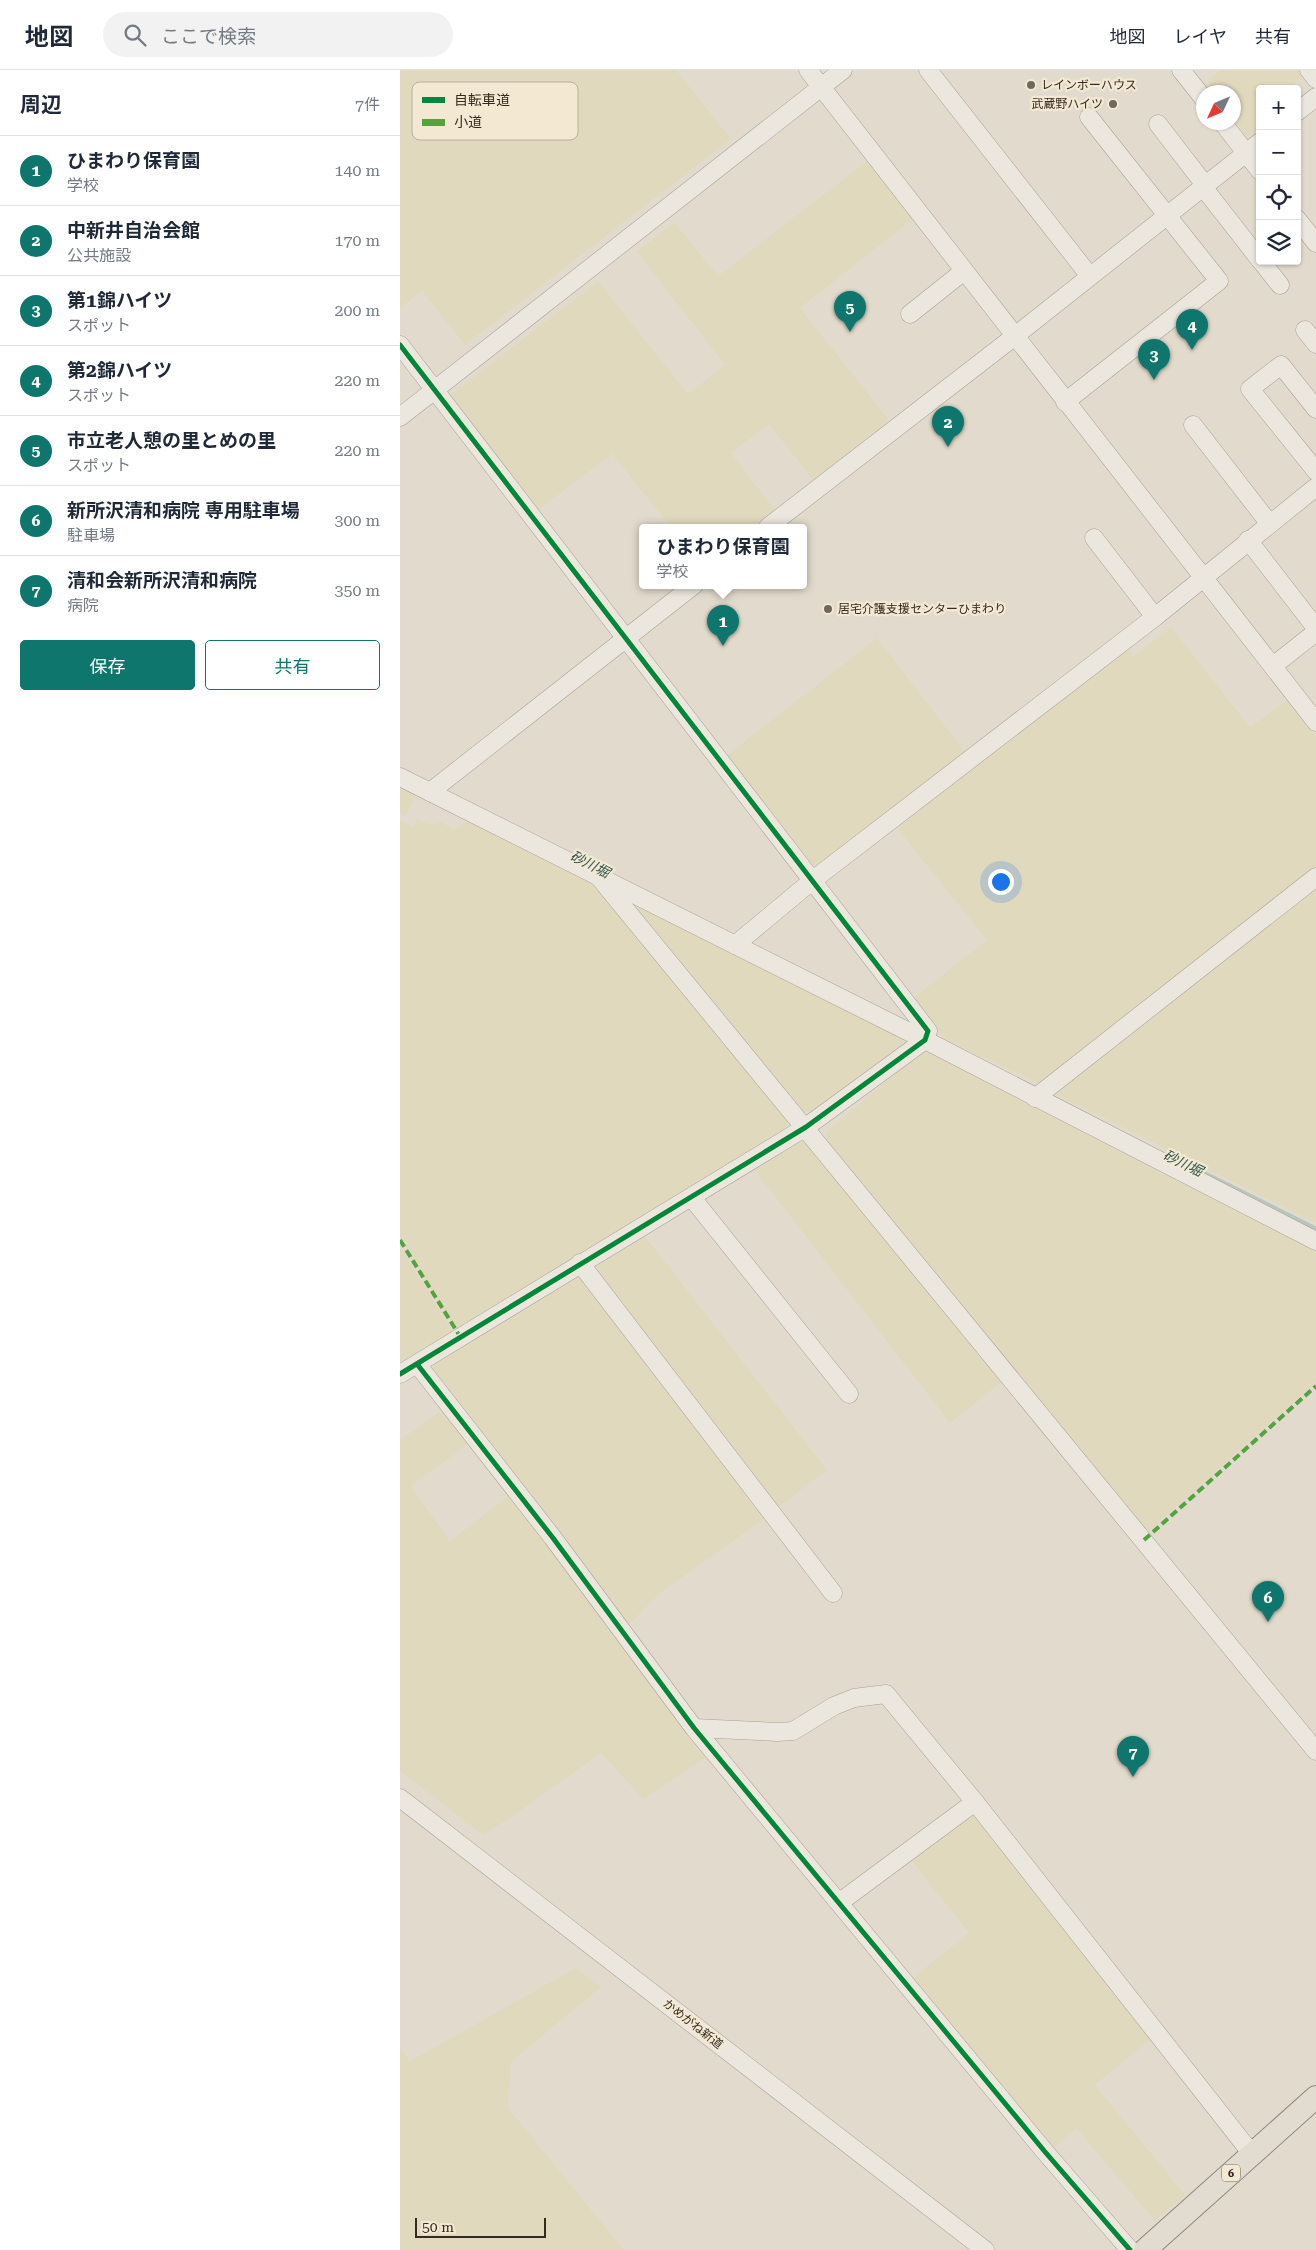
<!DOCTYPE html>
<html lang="ja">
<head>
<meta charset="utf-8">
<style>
	:root { --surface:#fff; --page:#f2f2f3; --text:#1f2937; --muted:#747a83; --line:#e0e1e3; --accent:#0f766e }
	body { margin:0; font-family:"Roboto Serif","Noto Sans JP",serif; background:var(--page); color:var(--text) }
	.controls { position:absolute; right:15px; top:15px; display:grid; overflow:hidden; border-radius:5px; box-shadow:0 1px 4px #0004 }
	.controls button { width:45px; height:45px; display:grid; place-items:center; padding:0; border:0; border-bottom:1px solid var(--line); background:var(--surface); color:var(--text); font:25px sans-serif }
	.compass { position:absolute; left:796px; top:15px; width:45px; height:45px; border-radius:50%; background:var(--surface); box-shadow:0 1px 4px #0004; rotate:226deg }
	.scale { position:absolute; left:15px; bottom:12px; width:131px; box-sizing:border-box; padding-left:5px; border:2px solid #36291f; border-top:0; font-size:14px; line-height:18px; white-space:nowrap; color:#36291f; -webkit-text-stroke:4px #f3e9d3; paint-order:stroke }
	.you { position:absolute; left:600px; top:811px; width:18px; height:18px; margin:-12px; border:4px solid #fff; border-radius:50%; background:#1a73e8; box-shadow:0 0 0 8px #1a73e833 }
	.badge { display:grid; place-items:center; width:32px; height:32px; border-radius:50%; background:var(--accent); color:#fff; font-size:16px; font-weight:700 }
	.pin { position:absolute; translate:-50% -41px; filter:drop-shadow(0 1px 2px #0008) }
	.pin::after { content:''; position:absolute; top:26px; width:18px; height:15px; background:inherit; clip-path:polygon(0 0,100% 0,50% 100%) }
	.popup { position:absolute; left:239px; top:454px; width:168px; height:65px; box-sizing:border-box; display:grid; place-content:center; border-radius:5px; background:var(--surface); filter:drop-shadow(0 1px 4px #0005); font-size:16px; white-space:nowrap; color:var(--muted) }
	.popup b { font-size:19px; color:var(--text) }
	.popup::after { content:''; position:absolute; left:50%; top:100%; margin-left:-10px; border:10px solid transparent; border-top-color:var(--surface) }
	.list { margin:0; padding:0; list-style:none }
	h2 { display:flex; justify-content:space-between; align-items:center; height:65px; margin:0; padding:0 20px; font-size:21px }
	h2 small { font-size:16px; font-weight:400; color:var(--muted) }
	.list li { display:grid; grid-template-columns:32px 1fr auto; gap:15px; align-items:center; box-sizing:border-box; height:70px; padding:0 20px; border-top:1px solid var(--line) }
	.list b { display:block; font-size:19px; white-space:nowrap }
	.list p { margin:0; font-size:16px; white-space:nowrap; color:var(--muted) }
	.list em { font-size:16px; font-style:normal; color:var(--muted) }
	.actions { display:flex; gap:10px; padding:15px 20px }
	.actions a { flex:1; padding:11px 0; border:1px solid var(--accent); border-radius:5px; text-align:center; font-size:18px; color:var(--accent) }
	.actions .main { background:var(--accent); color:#fff }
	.icon { flex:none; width:28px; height:28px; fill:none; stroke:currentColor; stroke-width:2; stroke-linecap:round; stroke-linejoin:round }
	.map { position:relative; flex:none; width:916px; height:2180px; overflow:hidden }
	header { display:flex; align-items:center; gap:30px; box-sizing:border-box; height:70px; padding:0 25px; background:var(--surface); border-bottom:1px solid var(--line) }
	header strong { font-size:24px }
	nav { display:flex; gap:28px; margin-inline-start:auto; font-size:18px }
	.search { width:350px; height:45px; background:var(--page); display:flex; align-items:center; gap:12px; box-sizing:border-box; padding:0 18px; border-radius:28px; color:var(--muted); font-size:19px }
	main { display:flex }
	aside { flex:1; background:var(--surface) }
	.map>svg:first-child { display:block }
	.farmland { fill:#e1d9be }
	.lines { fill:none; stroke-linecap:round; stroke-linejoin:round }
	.stream { stroke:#b8c7bd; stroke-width:5 }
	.minor-casing { stroke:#a8a096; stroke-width:19 }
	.major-casing { stroke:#8d867d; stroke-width:24 }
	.minor { stroke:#ebe7de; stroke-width:18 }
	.major { stroke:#e2dcd0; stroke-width:22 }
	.quiet { stroke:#53a341; stroke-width:4; stroke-dasharray:8 4; stroke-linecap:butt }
	.cycleway-casing { stroke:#f3e9d3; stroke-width:8 }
	.cycleway { stroke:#00873e; stroke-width:5 }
	.poi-dot { fill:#72675c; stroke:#f3e9d3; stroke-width:2 }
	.labels { text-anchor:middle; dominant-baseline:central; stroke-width:4.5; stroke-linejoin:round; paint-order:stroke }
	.shield { fill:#f3e9d3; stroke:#6f6355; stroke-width:1 }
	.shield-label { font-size:11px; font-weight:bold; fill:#36291f }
	.poi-label { font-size:12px; fill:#36291f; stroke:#f3e9d3; text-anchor:start }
	.street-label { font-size:12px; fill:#36291f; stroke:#f3e9d3 }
	.water-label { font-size:14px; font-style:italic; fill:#2f5551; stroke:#f3e9d3 }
	.key { fill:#f3e9d3; stroke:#baaf9d; stroke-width:1 }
	.key-label { font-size:14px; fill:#36291f }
</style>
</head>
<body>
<header>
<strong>地図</strong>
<div class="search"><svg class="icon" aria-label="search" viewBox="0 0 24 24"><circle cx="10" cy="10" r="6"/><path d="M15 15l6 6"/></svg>ここで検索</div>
<nav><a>地図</a><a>レイヤ</a><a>共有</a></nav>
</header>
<main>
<aside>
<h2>周辺<small>7件</small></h2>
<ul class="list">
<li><span class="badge">1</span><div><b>ひまわり保育園</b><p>学校</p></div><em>140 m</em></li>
<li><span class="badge">2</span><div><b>中新井自治会館</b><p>公共施設</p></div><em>170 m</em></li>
<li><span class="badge">3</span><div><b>第1錦ハイツ</b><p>スポット</p></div><em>200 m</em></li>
<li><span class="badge">4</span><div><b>第2錦ハイツ</b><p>スポット</p></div><em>220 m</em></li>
<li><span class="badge">5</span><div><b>市立老人憩の里とめの里</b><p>スポット</p></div><em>220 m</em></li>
<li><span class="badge">6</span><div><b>新所沢清和病院 専用駐車場</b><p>駐車場</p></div><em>300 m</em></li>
<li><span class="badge">7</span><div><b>清和会新所沢清和病院</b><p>病院</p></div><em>350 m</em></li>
</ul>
<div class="actions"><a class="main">保存</a><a>共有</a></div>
</aside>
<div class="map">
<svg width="916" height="2180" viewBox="0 0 916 2180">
	<rect width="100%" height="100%" fill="#e2dbcd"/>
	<g class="farmland">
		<path d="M0 0H276L331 69 65 275 22 221 0 238Z"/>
		<path d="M821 0H899L903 6 886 19H860V62L849 71 834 51V22H812L808 10Z"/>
		<path d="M467 91 513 149 400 238 489 350 413 410 369 354 331 383 375 440 353 457H271L212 384 137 441 48 327 198 211 288 324 325 295 237 182 274 152 318 206Z"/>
		<path d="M771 557 850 657 888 630 916 666V797L638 1013 545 969 513 928 587 870 496 757 726 576 734 586Z"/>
		<path d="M477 568 565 682 414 797 327 685Z"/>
		<path d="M0 716 17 724 5 746 0 743Z"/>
		<path d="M17 749 31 755 41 752 54 759 33 774 68 751 184 808 197 819 387 1050 386 1060 55 1260 0 1169V750L13 757Z"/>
		<path d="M916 814V1153L653 1023Z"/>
		<path d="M239 834 503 968 504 977 412 1042 401 1041 235 839Z"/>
		<path d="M532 983 916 1177V1312L747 1463 425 1073 427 1061 519 984Z"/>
		<path d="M396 1071 407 1073 603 1311 550 1353 353 1098Z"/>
		<path d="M244 1165 427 1400 373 1441 187 1199Z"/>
		<path d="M0 1177 54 1263 0 1296Z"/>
		<path d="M182 1202 368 1446 260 1523 227 1557 33 1299 34 1292Z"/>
		<path d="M47 1337 72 1371 11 1416 50 1471 112 1423 308 1686 243 1729 201 1683 113 1746 83 1765 0 1701V1370Z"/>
		<path d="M569 1745 582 1749 752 1968 695 2015 785 2125 755 2151 676 2058 651 2081 511 1909 569 1863 510 1789Z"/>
		<path d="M176 1898 201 1917 111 1992 108 2038 224 2180H0V1978L10 1991Z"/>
	</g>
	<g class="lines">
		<path class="stream" d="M771 1087 916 1159"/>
		<defs>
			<g id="minor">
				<path d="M408 0 916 652"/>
				<path d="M528 0 689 205"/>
				<path d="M781 0 804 29"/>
				<path d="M909 0 916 9"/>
				<path d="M897 42 916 27"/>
				<path d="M822 52 860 101"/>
				<path d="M758 54 805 115"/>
				<path d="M803 117 860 190"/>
				<path d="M897 149 916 173"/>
				<path d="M861 191 880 215"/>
				<path d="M510 244 564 201"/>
				<path d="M905 260 916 274"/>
				<path d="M0 275 528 961 525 970 406 1057 0 1304"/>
				<path d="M665 332 819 211 689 47"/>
				<path d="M916 339 881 295 850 319 916 401"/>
				<path d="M0 347 443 0"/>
				<path d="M793 355 869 453"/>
				<path d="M368 457 615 266 860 72"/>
				<path d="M694 468 755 547"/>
				<path d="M848 470 916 558"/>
				<path d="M873 596 916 562"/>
				<path d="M0 707 525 970 916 1171"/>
				<path d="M30 722 294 515"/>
				<path d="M198 806 916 1681"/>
				<path d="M335 875 413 810 755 547 916 417"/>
				<path d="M635 1028 916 807"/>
				<path d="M292 1128 449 1324"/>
				<path d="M180 1193 433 1523"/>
				<path d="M17 1294 153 1468 294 1658 646 2083 730 2180"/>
				<path d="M294 1658 378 1662 393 1661 434 1636 454 1628 486 1624 575 1732"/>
				<path d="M0 1728 585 2180"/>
				<path d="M440 1832 575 1732 852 2084"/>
			</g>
			<path id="major" d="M745 2180 916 2027"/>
		</defs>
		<use href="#minor" class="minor-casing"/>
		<use href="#major" class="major-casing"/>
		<use href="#minor" class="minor"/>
		<use href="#major" class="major"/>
		<g class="quiet">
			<path d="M0 1170 61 1268"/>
			<path d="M744 1470 916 1316"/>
		</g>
		<defs>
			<g id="cycleway">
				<path d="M0 275 528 961 525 970 406 1057 0 1304"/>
				<path d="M17 1294 153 1468 294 1658 646 2083 730 2180"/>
			</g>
		</defs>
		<use href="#cycleway" class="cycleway-casing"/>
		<use href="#cycleway" class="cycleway"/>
	</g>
	<g class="poi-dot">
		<circle cx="631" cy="15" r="5"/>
		<circle cx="713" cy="34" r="5"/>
		<circle cx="428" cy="539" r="5"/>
	</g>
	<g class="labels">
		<rect class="shield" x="822" y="2094.5" width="18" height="17" rx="4"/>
		<g class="shield-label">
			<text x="831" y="2103">6</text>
		</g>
		<g class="poi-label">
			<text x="641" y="15">レインボーハウス</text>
			<text x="703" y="34" text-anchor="end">武蔵野ハイツ</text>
			<text x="438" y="539">居宅介護支援センターひまわり</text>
		</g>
		<g class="street-label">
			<text transform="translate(293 1954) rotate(38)">かめがね新道</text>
		</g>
		<g class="water-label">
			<text transform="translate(190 794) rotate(27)">砂川堀</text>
			<text transform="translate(783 1093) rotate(26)">砂川堀</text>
		</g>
	</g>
	<rect x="12" y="12" width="166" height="58" rx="8" class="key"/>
	<rect x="22" y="27" width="23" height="6" fill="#00873e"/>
	<rect x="22" y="49" width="23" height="7" fill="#53a341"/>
	<g class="key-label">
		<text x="54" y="35">自転車道</text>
		<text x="54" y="57">小道</text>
	</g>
</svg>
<div class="controls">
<button>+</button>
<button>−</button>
<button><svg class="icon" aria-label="locate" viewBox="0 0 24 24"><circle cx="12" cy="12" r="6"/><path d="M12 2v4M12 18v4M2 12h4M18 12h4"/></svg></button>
<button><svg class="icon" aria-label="layers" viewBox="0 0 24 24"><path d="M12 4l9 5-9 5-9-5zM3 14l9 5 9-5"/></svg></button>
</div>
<svg class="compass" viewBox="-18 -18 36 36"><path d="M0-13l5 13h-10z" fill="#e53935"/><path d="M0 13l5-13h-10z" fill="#747a83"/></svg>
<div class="scale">50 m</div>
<div class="you"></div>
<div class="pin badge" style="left:323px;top:576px">1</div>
<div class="popup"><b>ひまわり保育園</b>学校</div>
<div class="pin badge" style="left:548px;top:377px">2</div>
<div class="pin badge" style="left:754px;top:310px">3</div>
<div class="pin badge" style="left:792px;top:280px">4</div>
<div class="pin badge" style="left:450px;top:262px">5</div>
<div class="pin badge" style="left:868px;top:1552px">6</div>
<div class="pin badge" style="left:733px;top:1707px">7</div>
</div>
</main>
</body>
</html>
